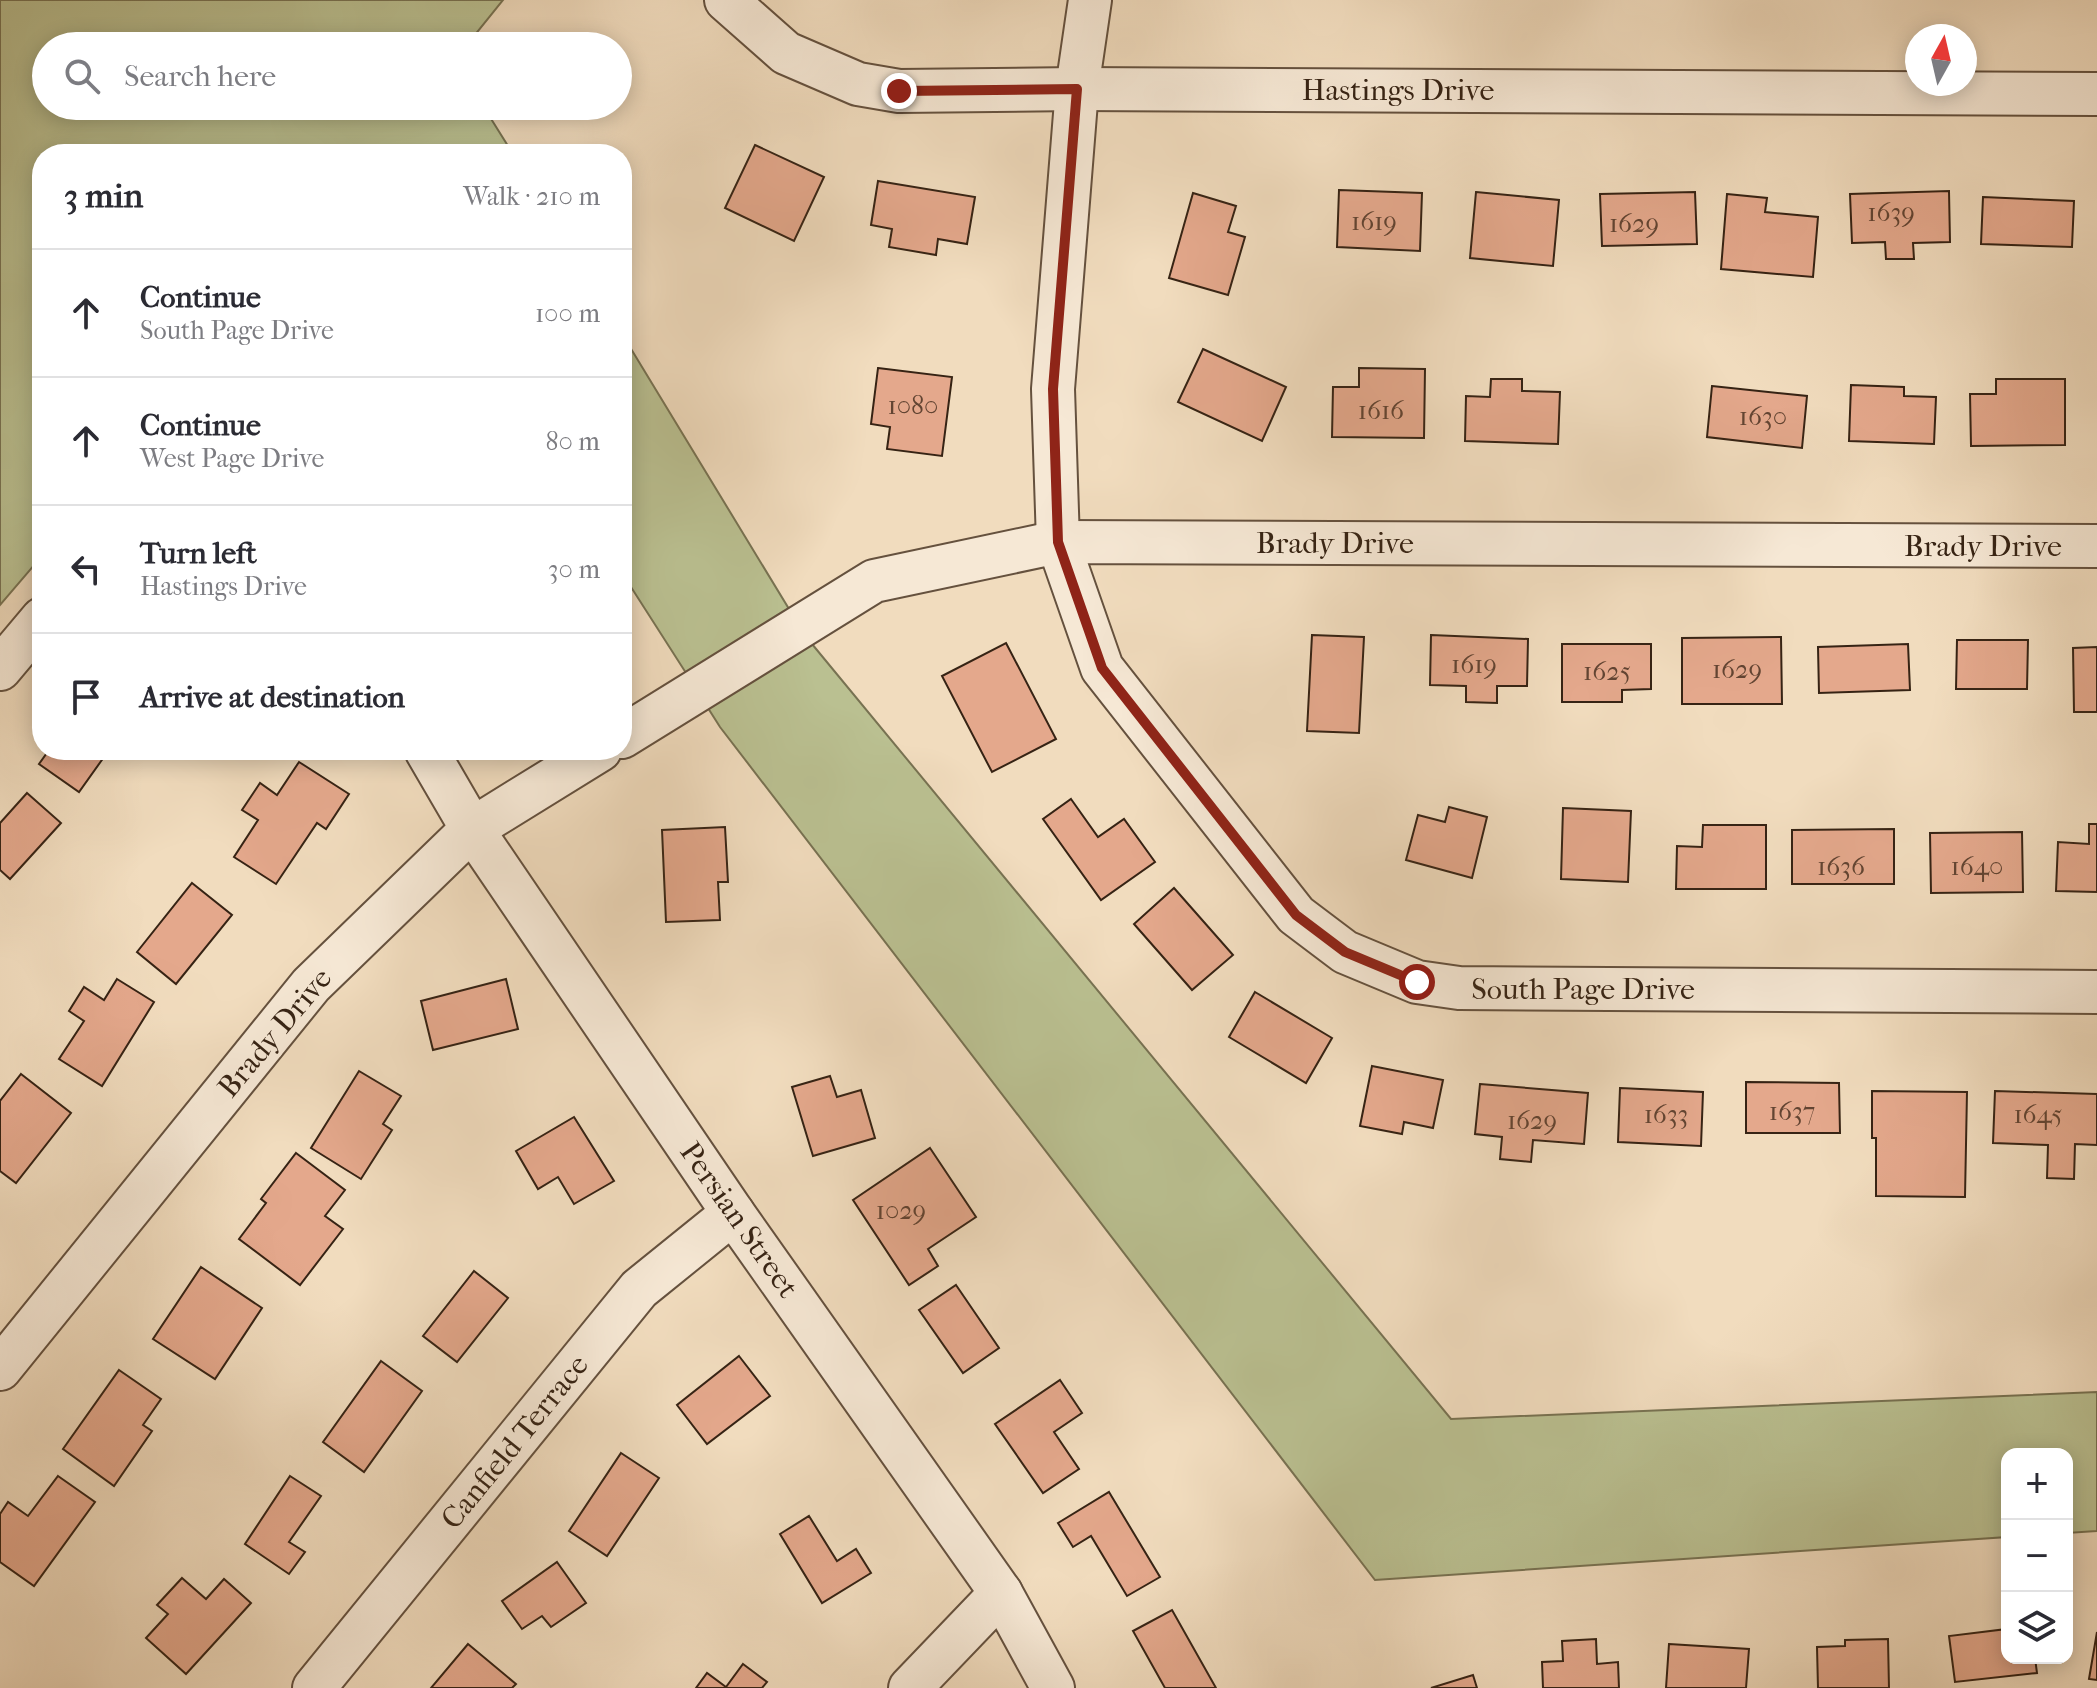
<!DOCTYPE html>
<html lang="en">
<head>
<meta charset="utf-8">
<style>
	:root { --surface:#fff; --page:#f7f7f7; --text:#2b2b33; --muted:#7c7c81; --line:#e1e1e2 }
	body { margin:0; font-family:"IM FELL French Canon",serif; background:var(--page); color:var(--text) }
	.controls { position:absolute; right:24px; bottom:24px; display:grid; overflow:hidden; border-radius:16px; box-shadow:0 4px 20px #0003 }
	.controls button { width:72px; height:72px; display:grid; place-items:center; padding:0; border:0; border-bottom:2px solid var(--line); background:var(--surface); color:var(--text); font:40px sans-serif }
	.compass { position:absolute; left:1905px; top:24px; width:72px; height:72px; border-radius:50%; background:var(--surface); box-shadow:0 4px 20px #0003; rotate:8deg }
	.stop { position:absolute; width:24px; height:24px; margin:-18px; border:6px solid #8f2418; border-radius:50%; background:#fff }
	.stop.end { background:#8f2418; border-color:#fff; box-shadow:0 2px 8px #0008 }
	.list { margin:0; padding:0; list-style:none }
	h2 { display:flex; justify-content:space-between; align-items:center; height:104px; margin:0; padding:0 32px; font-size:34px }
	h2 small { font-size:26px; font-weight:400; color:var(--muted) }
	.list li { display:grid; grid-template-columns:52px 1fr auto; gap:24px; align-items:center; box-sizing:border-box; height:128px; padding:0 32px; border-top:2px solid var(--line) }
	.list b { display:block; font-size:30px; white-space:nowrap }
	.list p { margin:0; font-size:26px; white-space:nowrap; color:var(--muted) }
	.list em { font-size:26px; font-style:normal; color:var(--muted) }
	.icon { flex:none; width:44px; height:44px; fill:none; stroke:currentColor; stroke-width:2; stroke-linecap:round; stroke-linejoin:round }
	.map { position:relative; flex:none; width:2097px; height:1688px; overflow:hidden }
	.search { position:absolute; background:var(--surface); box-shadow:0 4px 20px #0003; left:32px; top:32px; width:600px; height:88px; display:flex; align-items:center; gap:20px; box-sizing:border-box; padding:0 28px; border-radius:44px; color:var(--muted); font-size:30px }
	.panel { position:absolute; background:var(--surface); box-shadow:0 4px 20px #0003; left:32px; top:144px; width:600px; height:616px; border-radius:32px }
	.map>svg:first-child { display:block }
	.green { fill:#bac091; stroke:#787252; stroke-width:2 }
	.building { fill:#e4a88c; stroke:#362314; stroke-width:2 }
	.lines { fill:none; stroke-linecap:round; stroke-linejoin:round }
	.minor-casing { stroke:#65513e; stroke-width:46 }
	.minor { stroke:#f6e8d5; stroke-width:42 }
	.route { stroke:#8f2418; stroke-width:10 }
	.labels { text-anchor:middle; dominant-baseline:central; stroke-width:7; stroke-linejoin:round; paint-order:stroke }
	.number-label { font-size:26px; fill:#624432 }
	.street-label { font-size:30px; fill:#362314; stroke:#f6e8d5 }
</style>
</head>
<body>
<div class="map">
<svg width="2097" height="1688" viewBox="0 0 2097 1688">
	<rect width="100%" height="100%" fill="#f1dcbe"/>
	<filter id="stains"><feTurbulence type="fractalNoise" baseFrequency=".0025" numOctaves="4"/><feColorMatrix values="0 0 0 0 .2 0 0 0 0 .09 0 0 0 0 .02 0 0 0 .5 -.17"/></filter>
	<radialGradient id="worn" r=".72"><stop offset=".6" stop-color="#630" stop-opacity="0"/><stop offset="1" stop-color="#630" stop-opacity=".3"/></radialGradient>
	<g class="green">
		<path d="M0 0H503L466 46H46V106H483L513 154H42V556L0 605Z"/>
		<path d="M622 334 789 609 686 673 622 573Z"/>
		<path d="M812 644 1451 1419 2097 1392V1531L2067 1533V1454H2007V1537L1375 1580 720 727 708 708Z"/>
	</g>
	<g class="building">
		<path d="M755 145 824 177 794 241 725 208Z"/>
		<path d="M878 181 975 197 967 244 938 239 936 255 889 247 892 229 871 225Z"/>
		<path d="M1339 190 1422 193 1420 251 1337 247Z"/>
		<path d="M1949 191 1950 242 1913 243 1914 259H1886L1885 242 1852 243 1850 194Z"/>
		<path d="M1476 192 1559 200 1553 266 1470 258Z"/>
		<path d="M1695 192 1697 244 1602 246 1600 194Z"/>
		<path d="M1193 193 1236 206 1228 232 1245 237 1228 295 1169 278Z"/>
		<path d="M1727 194 1767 198 1765 212 1818 217 1813 277 1721 269Z"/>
		<path d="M1983 197 2074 201 2072 247 1981 244Z"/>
		<path d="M1203 349 1286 387 1262 441 1178 402Z"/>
		<path d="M878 368 952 377 942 456 887 449 890 427 871 424Z"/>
		<path d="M1359 368 1425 369 1424 438 1332 437 1333 387H1359Z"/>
		<path d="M1491 379H1522V391L1560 392 1558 444 1465 441 1466 396 1490 397Z"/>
		<path d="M1996 379H2065V445L1971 446 1970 394H1996Z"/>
		<path d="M1851 385 1904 387V396L1936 397 1934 444 1849 441Z"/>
		<path d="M1712 386 1807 396 1802 448 1707 437Z"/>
		<path d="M1312 635 1364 637 1359 733 1307 731Z"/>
		<path d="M1431 635 1528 639 1527 686H1497V703L1466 702V686L1430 685Z"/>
		<path d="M1781 637 1782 704H1682V638Z"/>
		<path d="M1957 640H2028L2027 689H1956Z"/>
		<path d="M1006 643 1056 739 992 772 942 676Z"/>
		<path d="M1562 644H1651V689L1622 690V702H1562Z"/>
		<path d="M1908 644 1910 690 1819 693 1818 647Z"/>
		<path d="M2097 647V712H2074L2073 648Z"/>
		<path d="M49 750H109L79 792 39 764Z"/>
		<path d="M299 762 349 794 326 829 317 823 276 884 234 857 258 820 242 810 260 783 277 795Z"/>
		<path d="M27 793 61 823 10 879 0 870V823Z"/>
		<path d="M1071 799 1098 837 1124 819 1155 862 1101 900 1043 819Z"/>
		<path d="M1449 807 1487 817 1472 878 1406 860 1418 815 1445 822Z"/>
		<path d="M1563 808 1631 811 1628 882 1561 879Z"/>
		<path d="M2089 824H2097V892L2056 891 2058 842 2089 844Z"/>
		<path d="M1703 825H1766V889H1676L1677 846 1702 847Z"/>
		<path d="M725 827 728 882H718L720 920 666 922 662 830Z"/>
		<path d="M1894 829V884H1792V830Z"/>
		<path d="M2022 832 2023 892 1931 893 1930 833Z"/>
		<path d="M192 883 232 915 176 984 137 952Z"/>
		<path d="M1174 888 1233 955 1192 990 1134 924Z"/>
		<path d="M117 979 154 1002 102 1086 59 1059 84 1021 69 1011 84 987 104 1000Z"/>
		<path d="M506 979 518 1029 433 1050 421 1001Z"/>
		<path d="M1255 992 1332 1038 1306 1083 1229 1037Z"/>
		<path d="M1372 1066 1443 1080 1433 1128 1404 1122 1402 1134 1360 1126Z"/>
		<path d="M359 1071 401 1096 383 1124 392 1130 361 1179 311 1148Z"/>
		<path d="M21 1074 71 1113 16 1183 0 1171V1101Z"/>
		<path d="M830 1076 837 1097 861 1090 875 1138 813 1156 792 1087Z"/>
		<path d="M1746 1082 1839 1083 1840 1133H1746Z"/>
		<path d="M1480 1084 1588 1093 1584 1144 1533 1140 1531 1162 1500 1159 1502 1137 1475 1134Z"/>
		<path d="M1620 1088 1703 1092 1701 1146 1618 1142Z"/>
		<path d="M1872 1091 1967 1092 1965 1197 1876 1196V1138H1872Z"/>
		<path d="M1995 1091 2097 1094V1145L2075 1144 2074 1179 2047 1178 2048 1145 1993 1143Z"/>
		<path d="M574 1117 614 1181 574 1204 558 1177 538 1189 516 1151Z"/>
		<path d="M930 1148 976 1217 928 1249 938 1266 909 1285 853 1200Z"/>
		<path d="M296 1153 345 1190 325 1216 343 1229 300 1285 239 1239 266 1203 261 1199Z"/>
		<path d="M201 1267 262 1308 215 1379 153 1339Z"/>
		<path d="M474 1271 508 1298 457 1362 423 1336Z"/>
		<path d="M956 1285 999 1348 963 1373 919 1310Z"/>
		<path d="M739 1356 770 1396 707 1444 677 1405Z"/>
		<path d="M381 1361 422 1391 364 1472 323 1442Z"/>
		<path d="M119 1370 161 1399 143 1425 152 1431 114 1486 63 1449Z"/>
		<path d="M1060 1380 1082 1413 1054 1432 1079 1469 1043 1493 995 1424Z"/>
		<path d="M621 1453 659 1478 607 1556 569 1531Z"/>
		<path d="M58 1476 95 1502 34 1586 0 1562V1514L8 1502 28 1516Z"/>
		<path d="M290 1476 321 1496 289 1542 305 1552 289 1574 245 1544Z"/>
		<path d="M1109 1492 1160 1577 1127 1596 1091 1536 1073 1547 1058 1523Z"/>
		<path d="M809 1516 837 1561 856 1549 871 1573 822 1603 780 1534Z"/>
		<path d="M557 1562 586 1603 551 1627 542 1616 522 1629 502 1601Z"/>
		<path d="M182 1578 206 1599 224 1579 251 1603 186 1674 146 1638 168 1614 157 1605Z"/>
		<path d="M1172 1610 1216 1688H1165L1133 1631Z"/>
		<path d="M2007 1629V1658H2035L2037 1673 1955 1682 1949 1636Z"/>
		<path d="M2097 1632V1680L2089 1679Z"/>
		<path d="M1596 1639 1597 1664 1618 1662 1619 1688H1543L1542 1662 1563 1661 1562 1641Z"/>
		<path d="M1888 1639 1889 1688H1818L1817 1647 1845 1646V1640Z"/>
		<path d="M468 1644 516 1684 512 1688H431Z"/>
		<path d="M1669 1644 1749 1649 1746 1688H1666Z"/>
		<path d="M743 1664 767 1682 762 1688H696L707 1673 726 1687Z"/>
		<path d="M1473 1675 1477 1688H1431Z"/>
	</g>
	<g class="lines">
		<defs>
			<g id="minor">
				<path d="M726 0 786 53 858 84 899 91 1077 89 2097 94"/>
				<path d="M1090 0 1077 89 1053 389 1058 542 1102 668 1296 915 1345 952 1417 982 1459 988 2097 992"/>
				<path d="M0 669 42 619"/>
				<path d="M622 737 874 581 1058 542 2097 546"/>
				<path d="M426 750 472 829 733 1213 1001 1593 1053 1688"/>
				<path d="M0 1369 311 985 472 829 600 750"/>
				<path d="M314 1688 639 1289 733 1213"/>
				<path d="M910 1688 1001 1593"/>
			</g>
		</defs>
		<use href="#minor" class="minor-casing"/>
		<use href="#minor" class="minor"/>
	</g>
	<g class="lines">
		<path class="route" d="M899 91 1077 89 1053 389 1058 542 1102 668 1296 915 1345 952 1417 982"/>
	</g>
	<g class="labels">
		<g class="number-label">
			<text x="1891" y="212">1639</text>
			<text x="1374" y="221">1619</text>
			<text x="1634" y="223">1629</text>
			<text x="913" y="405">1080</text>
			<text x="1381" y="410">1616</text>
			<text x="1763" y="416">1630</text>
			<text x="1474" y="664">1619</text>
			<text x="1737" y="669">1629</text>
			<text x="1607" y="671">1625</text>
			<text x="1841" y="866">1636</text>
			<text x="1977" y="866">1640</text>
			<text x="1792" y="1111">1637</text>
			<text x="1666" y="1114">1633</text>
			<text x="2038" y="1114">1645</text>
			<text x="1532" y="1120">1629</text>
			<text x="901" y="1210">1029</text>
		</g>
		<g class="street-label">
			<text x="1398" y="90">Hastings Drive</text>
			<text x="1335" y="543">Brady Drive</text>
			<text x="1983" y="546">Brady Drive</text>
			<text x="1583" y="989">South Page Drive</text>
			<text transform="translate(275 1033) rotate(-50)">Brady Drive</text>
			<text transform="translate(739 1220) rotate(55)">Persian Street</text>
			<text transform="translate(515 1442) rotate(-51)">Canfield Terrace</text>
		</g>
	</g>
	<rect width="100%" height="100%" filter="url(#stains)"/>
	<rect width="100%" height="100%" fill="url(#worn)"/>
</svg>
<div class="controls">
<button>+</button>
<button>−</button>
<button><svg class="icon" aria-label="layers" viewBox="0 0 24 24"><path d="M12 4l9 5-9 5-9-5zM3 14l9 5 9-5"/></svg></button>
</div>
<svg class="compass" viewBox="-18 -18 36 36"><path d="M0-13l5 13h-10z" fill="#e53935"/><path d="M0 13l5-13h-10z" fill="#7c7c81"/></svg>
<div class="stop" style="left:1417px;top:982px"></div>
<div class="stop end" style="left:899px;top:91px"></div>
<div class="search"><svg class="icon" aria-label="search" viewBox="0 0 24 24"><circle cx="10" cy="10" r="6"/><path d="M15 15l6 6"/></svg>Search here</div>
<section class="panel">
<h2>3 min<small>Walk · 210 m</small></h2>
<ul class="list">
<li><svg class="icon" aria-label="ahead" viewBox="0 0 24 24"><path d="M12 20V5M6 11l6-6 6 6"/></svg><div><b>Continue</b><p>South Page Drive</p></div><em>100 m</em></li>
<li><svg class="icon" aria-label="ahead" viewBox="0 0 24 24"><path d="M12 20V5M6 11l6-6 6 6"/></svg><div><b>Continue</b><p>West Page Drive</p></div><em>80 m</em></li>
<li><svg class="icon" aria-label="left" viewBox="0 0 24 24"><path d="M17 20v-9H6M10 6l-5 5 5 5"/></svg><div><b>Turn left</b><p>Hastings Drive</p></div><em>30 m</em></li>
<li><svg class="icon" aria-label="arrive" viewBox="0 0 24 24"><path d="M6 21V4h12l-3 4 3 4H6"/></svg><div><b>Arrive at destination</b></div></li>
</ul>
</section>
</div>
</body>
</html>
